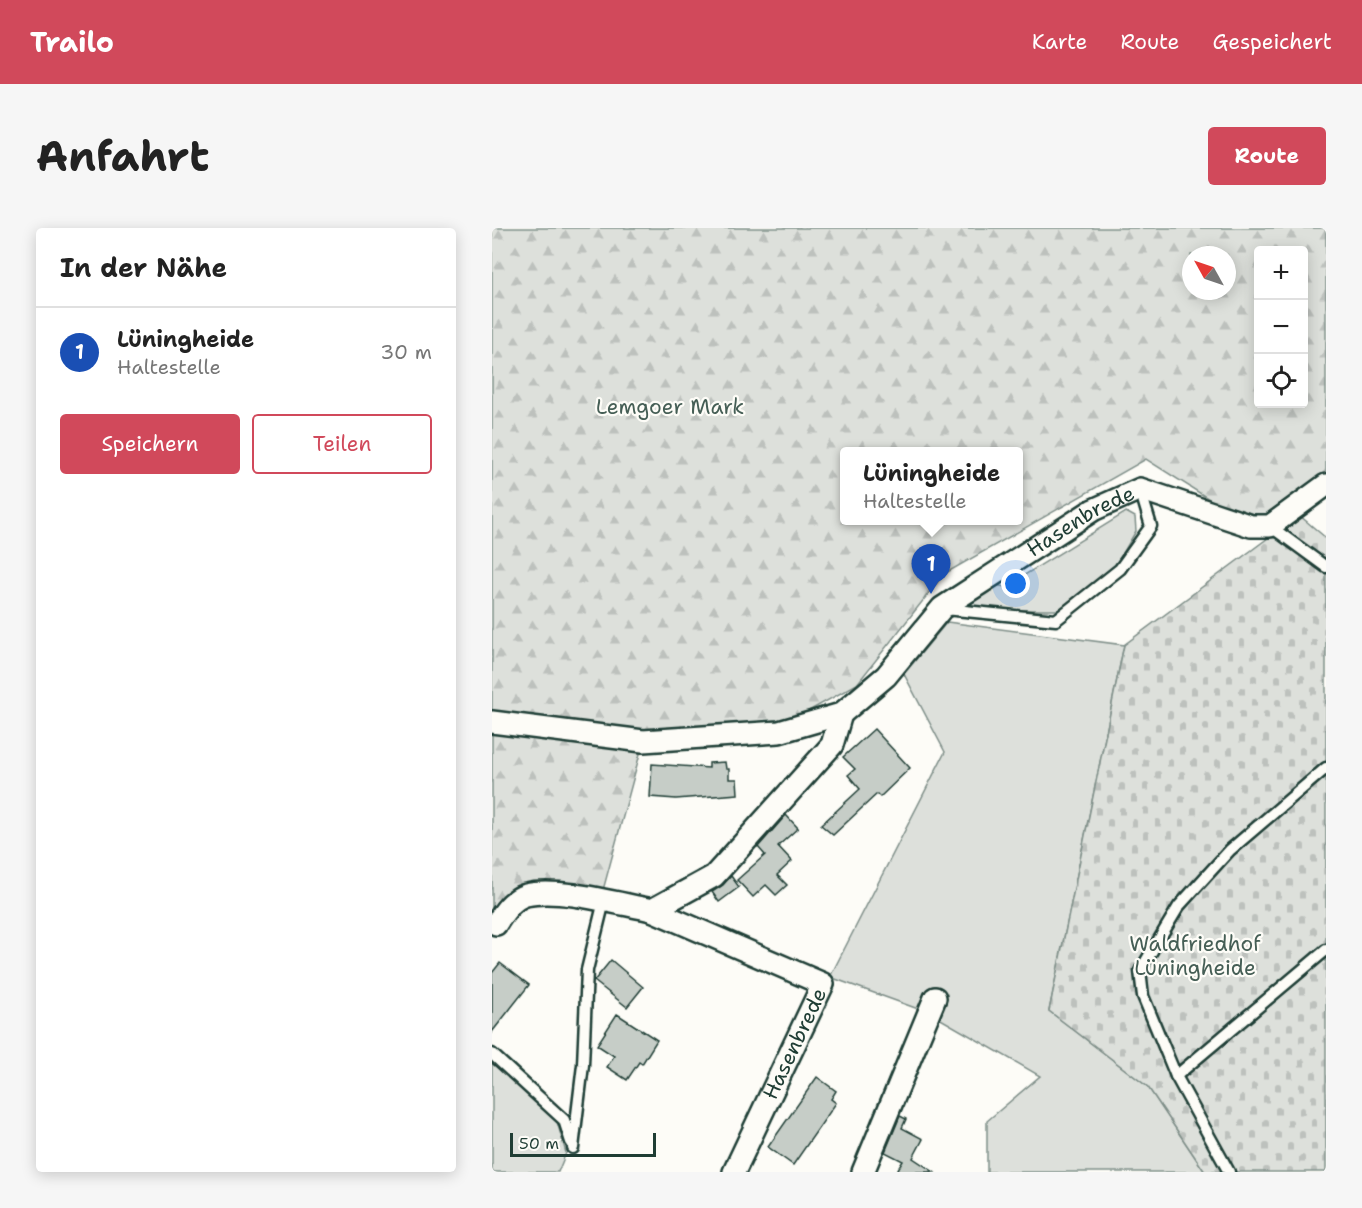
<!DOCTYPE html>
<html lang="de">
<head>
<meta charset="utf-8">
<style>
	:root { --surface:#fff; --page:#f6f6f6; --text:#222; --muted:#767676; --line:#e0e0e0; --accent:#d1495b }
	body { margin:0; font-family:"Shantell Sans",sans-serif; background:var(--page); color:var(--text) }
	.controls { position:absolute; right:18px; top:18px; display:grid; overflow:hidden; border-radius:6px; box-shadow:0 3px 15px #0003 }
	.controls button { width:54px; height:54px; display:grid; place-items:center; padding:0; border:0; border-bottom:2px solid var(--line); background:var(--surface); color:var(--text); font:30px sans-serif }
	.compass { position:absolute; left:690px; top:18px; width:54px; height:54px; border-radius:50%; background:var(--surface); box-shadow:0 3px 15px #0003; rotate:310deg }
	.scale { position:absolute; left:18px; bottom:15px; width:146px; box-sizing:border-box; padding-left:6px; border:3px solid #1f3d34; border-top:0; font-size:16px; line-height:21px; white-space:nowrap; color:#1f3d34; -webkit-text-stroke:4px #fdfcf7; paint-order:stroke }
	.you { position:absolute; left:524px; top:356px; width:21px; height:21px; margin:-15px; border:4px solid #fff; border-radius:50%; background:#1a73e8; box-shadow:0 0 0 9px #1a73e833 }
	.badge { display:grid; place-items:center; width:39px; height:39px; border-radius:50%; background:var(--accent); color:#fff; font-size:20px; font-weight:700 }
	.pin { position:absolute; translate:-50% -50px; filter:drop-shadow(0 2px 3px #0008) }
	.pin::after { content:''; position:absolute; top:32px; width:21px; height:18px; background:inherit; clip-path:polygon(0 0,100% 0,50% 100%) }
	.popup { position:absolute; left:348px; top:219px; width:183px; height:78px; box-sizing:border-box; display:grid; place-content:center; border-radius:6px; background:var(--surface); filter:drop-shadow(0 2px 4px #0005); font-size:20px; white-space:nowrap; color:var(--muted) }
	.popup b { font-size:22px; color:var(--text) }
	.popup::after { content:''; position:absolute; left:50%; top:100%; margin-left:-12px; border:12px solid transparent; border-top-color:var(--surface) }
	.list { margin:0; padding:0; list-style:none }
	h2 { display:flex; justify-content:space-between; align-items:center; height:78px; margin:0; padding:0 24px; font-size:26px }
	h2 small { font-size:20px; font-weight:400; color:var(--muted) }
	.list li { display:grid; grid-template-columns:39px 1fr auto; gap:18px; align-items:center; box-sizing:border-box; height:90px; padding:0 24px; border-top:2px solid var(--line) }
	.list b { display:block; font-size:22px; white-space:nowrap }
	.list p { margin:0; font-size:20px; white-space:nowrap; color:var(--muted) }
	.list em { font-size:20px; font-style:normal; color:var(--muted) }
	.actions { display:flex; gap:12px; padding:18px 24px }
	.actions a { flex:1; padding:14px 0; border:2px solid var(--accent); border-radius:6px; text-align:center; font-size:21px; color:var(--accent) }
	.actions .main { background:var(--accent); color:#fff }
	.icon { flex:none; width:33px; height:33px; fill:none; stroke:currentColor; stroke-width:2; stroke-linecap:round; stroke-linejoin:round }
	.map { position:relative; flex:none; width:834px; height:944px; overflow:hidden; border-radius:6px }
	header { display:flex; align-items:center; gap:36px; box-sizing:border-box; height:84px; padding:0 30px; background:var(--accent); color:#fff }
	header strong { font-size:28px }
	nav { display:flex; gap:33px; margin-inline-start:auto; font-size:21px }
	.intro { display:flex; align-items:center; justify-content:space-between; box-sizing:border-box; height:144px; padding:0 36px }
	h1 { margin:0; font-size:42px }
	.button { padding:15px 27px; border-radius:6px; background:var(--accent); color:#fff; font-size:21px; font-weight:700 }
	main { display:flex; gap:36px; padding:0 36px }
	aside { flex:1; background:var(--surface); border-radius:6px; box-shadow:0 3px 15px #0003 }
	.map>svg:first-child { display:block }
	.green { fill:#dde0db; stroke:#7e8e88; stroke-width:1.5 }
	.forest { fill:url(#forest-firs); stroke:#7e8e88; stroke-width:1.5; fill-rule:evenodd }
	.cemetery { fill:url(#cemetery-stones); stroke:#7e8e88; stroke-width:1.5 }
	.building { fill:#c6cdc7; stroke:#1f3d34; stroke-width:1.5 }
	.lines { fill:none; stroke-linecap:round; stroke-linejoin:round }
	.service-casing { stroke:#1f3d34; stroke-width:15 }
	.minor-casing { stroke:#1f3d34; stroke-width:26 }
	.service { stroke:#fdfcf7; stroke-width:10 }
	.minor { stroke:#fdfcf7; stroke-width:21 }
	.labels { text-anchor:middle; dominant-baseline:central; stroke-width:4.5; stroke-linejoin:round; paint-order:stroke }
	.park-label { font-size:21px; fill:#455e55; stroke:#fdfcf7 }
	.street-label { font-size:21px; fill:#1f3d34; stroke:#fdfcf7 }
</style>
</head>
<body>
<header>
<strong>Trailo</strong>
<nav><a>Karte</a><a>Route</a><a>Gespeichert</a></nav>
</header>
<div class="intro"><h1>Anfahrt</h1><a class="button">Route</a></div>
<main>
<aside>
<h2>In der Nähe<small></small></h2>
<ul class="list">
<li><span class="badge" style="background:#1a4fb4">1</span><div><b>Lüningheide</b><p>Haltestelle</p></div><em>30 m</em></li>
</ul>
<div class="actions"><a class="main">Speichern</a><a>Teilen</a></div>
</aside>
<div class="map">
<svg width="834" height="944" viewBox="0 0 834 944">
	<defs>
		<pattern id="forest-firs" width="22" height="20" patternUnits="userSpaceOnUse" patternTransform="scale(1.5)"><rect width="22" height="20" fill="#dde0db"/><path d="M5 1l3.5 6h-7zM16 11l3.5 6h-7z" fill="#bdc1bd"/></pattern>
		<pattern id="cemetery-stones" width="16" height="16" patternUnits="userSpaceOnUse" patternTransform="scale(1.5)"><rect width="16" height="16" fill="#dde0db"/><path d="M2 7V4a2 2 0 0 1 4 0v3zM10 15v-3a2 2 0 0 1 4 0v3z" fill="#bdc1bd"/></pattern>
	</defs>
	<rect width="100%" height="100%" fill="#fdfcf7"/>
	<filter id="ink" filterUnits="userSpaceOnUse"><feTurbulence type="fractalNoise" baseFrequency=".0167" numOctaves="2"/><feDisplacementMap in="SourceGraphic" scale="12" xChannelSelector="R" yChannelSelector="G"/><feConvolveMatrix kernelMatrix="1 2 1 2 8 2 1 2 1" color-interpolation-filters="sRGB"/></filter>
	<g filter="url(#ink)">
		<g class="green">
			<path d="M634 284 643 289 644 303 624 337 567 382H487L477 378 473 373 499 356 513 359Z"/>
			<path d="M455 394 632 417 557 783 656 859 713 944H495V893L548 848 440 786 338 749 453 524 412 446Z"/>
			<path d="M0 835 64 890 74 925 66 944H0Z"/>
		</g>
		<g class="forest">
			<path d="M0 0H834V250L781 289 736 283 654 231 452 346 365 456 290 498 151 506 0 487ZM766 22H812V176H766ZM699 27H735V63H699ZM352 224H526V292H352Z"/>
			<path d="M0 501 149 522 110 666 65 658 7 684 0 681Z"/>
		</g>
		<path class="cemetery" d="M807 287 834 310V944H713L656 859 557 783 632 417Z"/>
		<g class="building">
			<path d="M382 501 418 540 388 569 385 566 341 607 329 597 368 561 356 547 363 541 351 529Z"/>
			<path d="M233 534 234 541H237V551H245L246 566 184 571 158 569 160 536 217 540V535Z"/>
			<path d="M294 587 306 600 286 618 300 633 285 647 295 657 284 667 274 657 261 669 245 652 273 627 266 619Z"/>
			<path d="M239 648 247 659 227 674 220 664 231 657Z"/>
			<path d="M119 732 151 759 135 779 102 753Z"/>
			<path d="M8 735 37 757 0 804V745Z"/>
			<path d="M125 786 165 812 150 836 147 834 135 852 115 839 122 828 105 817Z"/>
			<path d="M325 849 344 863 339 871 344 875 301 937 276 919Z"/>
			<path d="M408 888 414 891 410 900 431 911 421 930 442 944H404L411 933 393 924Z"/>
		</g>
		<g class="lines">
			<defs>
				<g id="service">
					<path d="M778 298 834 339"/>
					<path d="M453 381 564 392 628 341 659 298 648 261"/>
					<path d="M0 826 72 892 79 914"/>
					<path d="M684 848 651 768 648 743 687 678 738 622 834 540"/>
					<path d="M81 920 91 837 95 742 112 673"/>
					<path d="M737 944 684 848 834 722"/>
				</g>
				<g id="minor">
					<path id="s1" d="M0 494 151 513 287 504 349 486 394 448 450 380 601 282 648 261 759 298H778L834 257"/>
					<path d="M4 696C11 685 20 671 34 667 66 659 127 676 160 682"/>
					<path id="s2" d="M242 944 331 756 160 682 222 648 340 517 349 486"/>
					<path d="M371 944 443 770"/>
				</g>
			</defs>
			<use href="#service" class="service-casing"/>
			<use href="#minor" class="minor-casing"/>
			<use href="#service" class="service"/>
			<use href="#minor" class="minor"/>
		</g>
	</g>
	<g class="labels">
		<g class="park-label">
			<text x="178" y="179">Lemgoer Mark</text>
			<text x="703" y="716">Waldfriedhof<tspan x="703" dy="24">Lüningheide</tspan></text>
		</g>
		<g class="street-label">
			<text stroke="none"><textPath href="#s1" startOffset="664">Hasenbrede</textPath></text>
			<text stroke="none"><textPath href="#s2" startOffset="142">Hasenbrede</textPath></text>
		</g>
	</g>
</svg>
<div class="controls">
<button>+</button>
<button>−</button>
<button><svg class="icon" aria-label="locate" viewBox="0 0 24 24"><circle cx="12" cy="12" r="6"/><path d="M12 2v4M12 18v4M2 12h4M18 12h4"/></svg></button>
</div>
<svg class="compass" viewBox="-18 -18 36 36"><path d="M0-13l5 13h-10z" fill="#e53935"/><path d="M0 13l5-13h-10z" fill="#767676"/></svg>
<div class="scale">50 m</div>
<div class="you"></div>
<div class="pin badge" style="left:439px;top:366px;background:#1a4fb4">1</div>
<div class="popup"><b>Lüningheide</b>Haltestelle</div>
</div>
</main>
</body>
</html>
